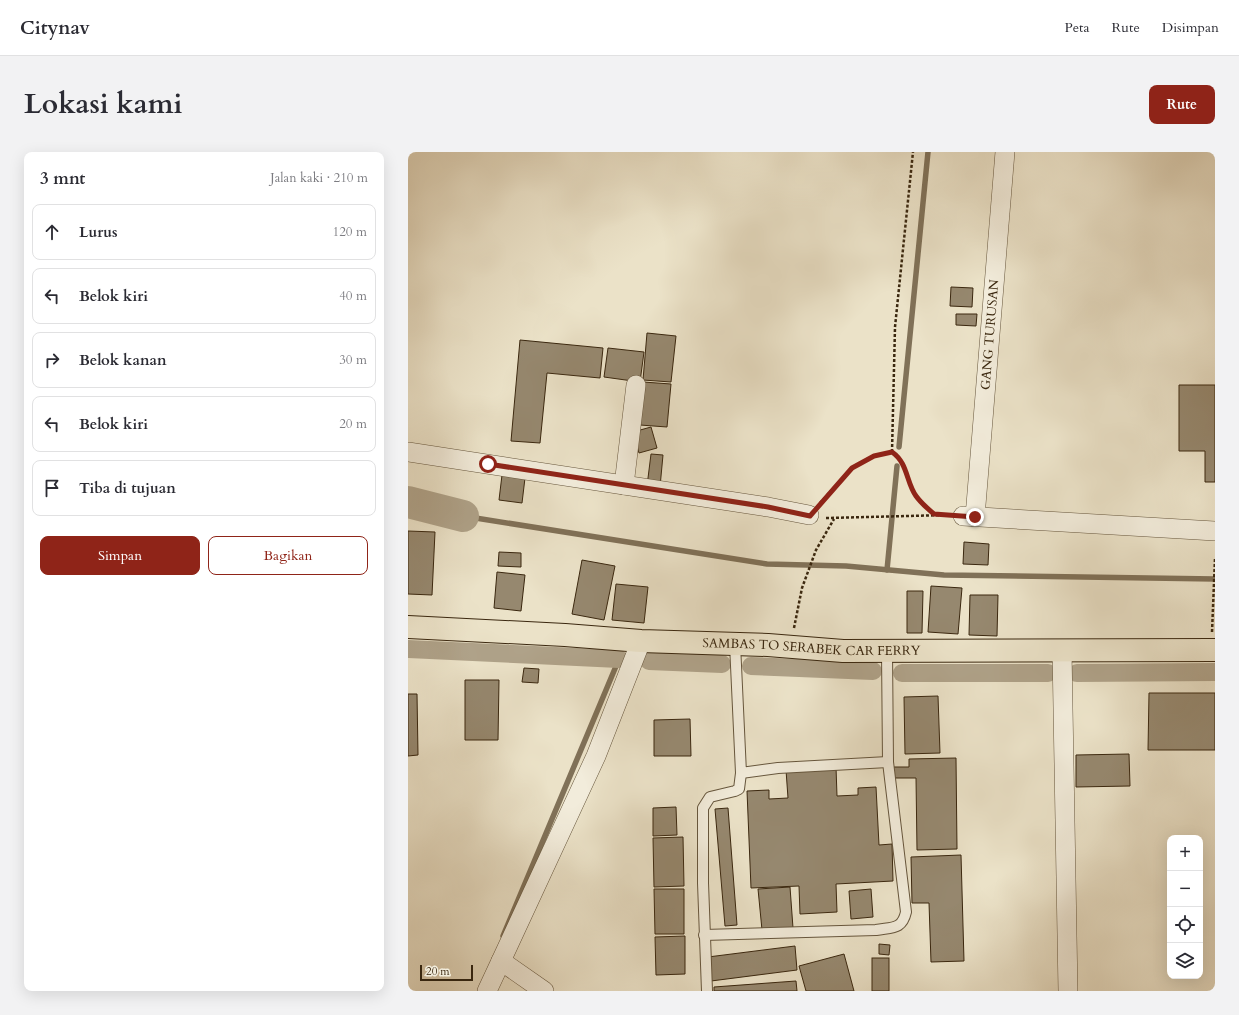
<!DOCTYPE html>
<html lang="id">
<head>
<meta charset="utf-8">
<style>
	:root { --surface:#fff; --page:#f2f2f3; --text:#2b2b33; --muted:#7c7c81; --line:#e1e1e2; --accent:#8f2418 }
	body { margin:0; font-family:Cardo,serif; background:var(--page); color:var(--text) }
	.controls { position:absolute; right:12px; bottom:12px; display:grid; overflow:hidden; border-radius:8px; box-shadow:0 4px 16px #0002 }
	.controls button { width:36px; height:36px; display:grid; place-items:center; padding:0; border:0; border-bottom:1px solid var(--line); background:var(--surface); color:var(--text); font:20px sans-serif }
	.scale { position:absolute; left:12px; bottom:10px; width:53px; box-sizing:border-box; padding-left:4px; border:2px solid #3a270f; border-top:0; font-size:11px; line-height:14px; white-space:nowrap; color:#3a270f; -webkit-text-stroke:3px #f2ecdb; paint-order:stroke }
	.stop { position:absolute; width:12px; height:12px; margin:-9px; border:3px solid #8f2418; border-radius:50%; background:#fff }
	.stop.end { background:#8f2418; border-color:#fff; box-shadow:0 1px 4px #0008 }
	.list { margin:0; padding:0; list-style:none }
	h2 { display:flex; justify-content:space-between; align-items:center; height:52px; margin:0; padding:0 16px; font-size:17px }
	h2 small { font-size:13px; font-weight:400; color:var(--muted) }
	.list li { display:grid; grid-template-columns:26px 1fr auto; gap:12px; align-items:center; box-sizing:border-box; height:56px; margin:0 8px 8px; padding:0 8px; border:1px solid var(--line); border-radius:8px }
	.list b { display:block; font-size:15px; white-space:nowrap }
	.list em { font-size:13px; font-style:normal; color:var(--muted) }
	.actions { display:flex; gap:8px; padding:12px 16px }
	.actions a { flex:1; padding:9px 0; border:1px solid var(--accent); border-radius:8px; text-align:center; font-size:14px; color:var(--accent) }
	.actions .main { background:var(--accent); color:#fff }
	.icon { flex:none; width:22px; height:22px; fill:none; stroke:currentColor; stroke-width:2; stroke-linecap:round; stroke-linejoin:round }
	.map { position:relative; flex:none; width:807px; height:839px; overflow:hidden; border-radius:8px }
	header { display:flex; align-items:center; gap:24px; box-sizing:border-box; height:56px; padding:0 20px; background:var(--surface); border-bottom:1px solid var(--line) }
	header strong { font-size:19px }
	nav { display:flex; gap:22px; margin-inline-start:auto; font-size:14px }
	.intro { display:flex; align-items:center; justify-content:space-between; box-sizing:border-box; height:96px; padding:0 24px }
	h1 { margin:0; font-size:28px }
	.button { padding:10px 18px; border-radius:8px; background:var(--accent); color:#fff; font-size:14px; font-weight:700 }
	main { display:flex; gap:24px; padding:0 24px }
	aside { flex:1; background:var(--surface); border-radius:8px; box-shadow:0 4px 16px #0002 }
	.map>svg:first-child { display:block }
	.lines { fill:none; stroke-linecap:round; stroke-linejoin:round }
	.stream { stroke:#807158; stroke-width:5.5 }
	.canal { stroke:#afa289; stroke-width:18 }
	.river { stroke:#afa289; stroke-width:32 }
	.building { fill:#96886f; stroke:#3a270f }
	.lane-casing { stroke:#66563d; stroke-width:12 }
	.street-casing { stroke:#66563d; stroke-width:20 }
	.highway-casing { stroke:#3a270f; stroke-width:24 }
	.path { stroke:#3a270f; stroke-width:2.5; stroke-dasharray:3 2; stroke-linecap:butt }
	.lane { stroke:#f2ecdb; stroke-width:10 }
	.street { stroke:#f2ecdb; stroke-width:19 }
	.highway { stroke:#ebe2c8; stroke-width:22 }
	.route { stroke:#8f2418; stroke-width:5 }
	.labels { text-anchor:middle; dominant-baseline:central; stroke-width:3; stroke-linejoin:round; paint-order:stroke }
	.street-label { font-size:13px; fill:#3a270f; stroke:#f2ecdb }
</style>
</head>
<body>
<header>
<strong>Citynav</strong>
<nav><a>Peta</a><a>Rute</a><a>Disimpan</a></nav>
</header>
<div class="intro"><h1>Lokasi kami</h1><a class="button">Rute</a></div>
<main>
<aside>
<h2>3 mnt<small>Jalan kaki · 210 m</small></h2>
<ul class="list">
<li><svg class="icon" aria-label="ahead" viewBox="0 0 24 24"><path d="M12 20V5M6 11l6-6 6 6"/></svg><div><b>Lurus</b></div><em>120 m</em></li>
<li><svg class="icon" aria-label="left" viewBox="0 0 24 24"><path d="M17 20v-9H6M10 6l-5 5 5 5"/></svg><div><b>Belok kiri</b></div><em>40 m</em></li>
<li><svg class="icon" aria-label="right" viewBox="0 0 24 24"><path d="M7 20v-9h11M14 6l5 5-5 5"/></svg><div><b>Belok kanan</b></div><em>30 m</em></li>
<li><svg class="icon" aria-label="left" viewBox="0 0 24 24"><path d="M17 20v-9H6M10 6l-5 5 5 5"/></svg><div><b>Belok kiri</b></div><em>20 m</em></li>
<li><svg class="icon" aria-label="arrive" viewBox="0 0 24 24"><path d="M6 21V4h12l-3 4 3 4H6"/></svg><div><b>Tiba di tujuan</b></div></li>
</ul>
<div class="actions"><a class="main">Simpan</a><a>Bagikan</a></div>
</aside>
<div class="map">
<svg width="807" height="839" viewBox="0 0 807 839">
	<rect width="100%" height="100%" fill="#ebe2c8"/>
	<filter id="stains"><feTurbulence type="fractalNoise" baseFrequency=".005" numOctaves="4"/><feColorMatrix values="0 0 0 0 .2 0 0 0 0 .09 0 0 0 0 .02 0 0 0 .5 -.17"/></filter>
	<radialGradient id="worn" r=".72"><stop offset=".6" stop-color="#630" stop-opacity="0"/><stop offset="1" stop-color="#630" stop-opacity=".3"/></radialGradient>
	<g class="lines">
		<g class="stream">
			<path d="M491 295 520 0"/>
			<path d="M55 364 359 412 438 414 536 423 807 427"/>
			<path d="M479 418 489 314"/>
			<path d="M95 784 211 507"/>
		</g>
		<g class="canal">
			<path d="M0 497 211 507"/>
			<path d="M241 509 314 512"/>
			<path d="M343 514 465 519"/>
			<path d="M494 521H640"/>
			<path d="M669 521 807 520"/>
		</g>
		<path class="river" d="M0 350 55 364"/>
	</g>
	<g class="building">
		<path d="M543 135 565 136 564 155 542 154Z"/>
		<path d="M548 162H569L568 174 548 173Z"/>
		<path d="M239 181 268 184 263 230 235 228Z"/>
		<path d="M112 188 195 196 192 226 139 221 132 291 103 289Z"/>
		<path d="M200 196 236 200 232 230 196 225Z"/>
		<path d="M235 230 263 232 259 275 232 273Z"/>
		<path d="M771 233H807V330H797V299H771Z"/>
		<path d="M243 275 249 296 231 301 225 280Z"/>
		<path d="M243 302 255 303 252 335 239 334Z"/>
		<path d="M94 323 117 326 114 351 91 348Z"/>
		<path d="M0 379 27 380 24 443 0 442Z"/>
		<path d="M556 390 581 392 580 413 555 412Z"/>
		<path d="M91 400 113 401V415L90 414Z"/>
		<path d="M174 408 207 414 196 468 164 462Z"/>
		<path d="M89 420 117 423 113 459 86 456Z"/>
		<path d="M208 432 240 435 236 471 204 468Z"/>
		<path d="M523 434 554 436 550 482 520 480Z"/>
		<path d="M499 439H515L514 481H499Z"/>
		<path d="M562 443H590L589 484 561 483Z"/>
		<path d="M116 516 131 517 130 531 114 530Z"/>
		<path d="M57 528H91L90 588H57Z"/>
		<path d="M741 541H807V598H740Z"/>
		<path d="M0 542H9L10 603 0 604Z"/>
		<path d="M530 544 532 601 497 602 496 545Z"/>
		<path d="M282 567 283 604H246V568Z"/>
		<path d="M721 602 722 634 668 635V603Z"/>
		<path d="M548 606 549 697 509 698 508 626H484V615H501V607Z"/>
		<path d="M428 615 429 644 450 643V636L468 635 471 693 484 692 485 729 428 732 429 760 392 762 391 734 343 736 339 639 361 638V647L380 646 378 618Z"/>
		<path d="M268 655 269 683 245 684V656Z"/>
		<path d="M320 656 329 773 317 774 307 657Z"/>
		<path d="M275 685 276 734 246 735 245 686Z"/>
		<path d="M553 703 556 809 523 810 521 751H504L503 705Z"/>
		<path d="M382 735 385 776 354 778 350 737Z"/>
		<path d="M246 737H276V782H247Z"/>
		<path d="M463 737 465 765 443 767 441 739Z"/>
		<path d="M277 784V822L248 823 247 785Z"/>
		<path d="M471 792 482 793 481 803 471 802Z"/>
		<path d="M387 794 389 818 303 829 300 805Z"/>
		<path d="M436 802 446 839H398L391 814Z"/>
		<rect x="464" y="806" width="17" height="33"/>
		<path d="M388 829 389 839H306V835Z"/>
	</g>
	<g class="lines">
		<defs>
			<g id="lane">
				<path d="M327 492 333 621 370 616 480 610"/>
				<path d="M296 783 468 778C484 775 494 778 498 760L480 610 479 500"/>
				<path d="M299 839 295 731V656L302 645 327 639 331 637 333 621"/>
			</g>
			<g id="street">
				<path d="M0 300 360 355 401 363"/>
				<path d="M216 333 228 233"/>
				<path d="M555 364 807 379"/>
				<path id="s1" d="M567 365 597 0"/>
				<path d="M654 499 660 839"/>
				<path d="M79 839 93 809"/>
				<path d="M136 839 93 809 188 604 233 489"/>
			</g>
			<g id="highway">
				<path id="s2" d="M0 475 157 483 233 489 360 493 435 499 807 498"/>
			</g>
		</defs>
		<use href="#lane" class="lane-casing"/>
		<use href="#street" class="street-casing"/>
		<use href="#highway" class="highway-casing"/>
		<g class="path">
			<path d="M484 300 487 175 505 0"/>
			<path d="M412 351 444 316 466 304 484 300C500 311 498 330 508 344 513 351 520 357 526 363"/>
			<path d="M418 366 539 363"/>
			<path d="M386 476 394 436 408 398 426 367"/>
			<path d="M804 480 807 406"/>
		</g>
		<use href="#lane" class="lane"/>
		<use href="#street" class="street"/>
		<use href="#highway" class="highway"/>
	</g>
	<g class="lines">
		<path class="route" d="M80 312 360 355 402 364 444 316 466 304 484 300C500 311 498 330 508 344 513 351 520 357 526 362L567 365"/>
	</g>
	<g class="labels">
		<g class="street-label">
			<text stroke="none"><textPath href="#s1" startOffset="183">GANG TURUSAN</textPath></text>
			<text stroke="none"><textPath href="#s2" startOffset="404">SAMBAS TO SERABEK CAR FERRY</textPath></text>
		</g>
	</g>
	<rect width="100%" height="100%" filter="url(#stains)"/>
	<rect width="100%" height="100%" fill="url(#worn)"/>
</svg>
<div class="controls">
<button>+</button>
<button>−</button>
<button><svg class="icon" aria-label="locate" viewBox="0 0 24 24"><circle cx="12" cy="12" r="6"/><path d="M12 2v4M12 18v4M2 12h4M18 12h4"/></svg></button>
<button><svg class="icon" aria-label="layers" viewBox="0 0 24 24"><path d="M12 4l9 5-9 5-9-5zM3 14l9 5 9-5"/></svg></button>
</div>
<div class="scale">20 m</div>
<div class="stop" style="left:80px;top:312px"></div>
<div class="stop end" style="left:567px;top:365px"></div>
</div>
</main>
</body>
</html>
